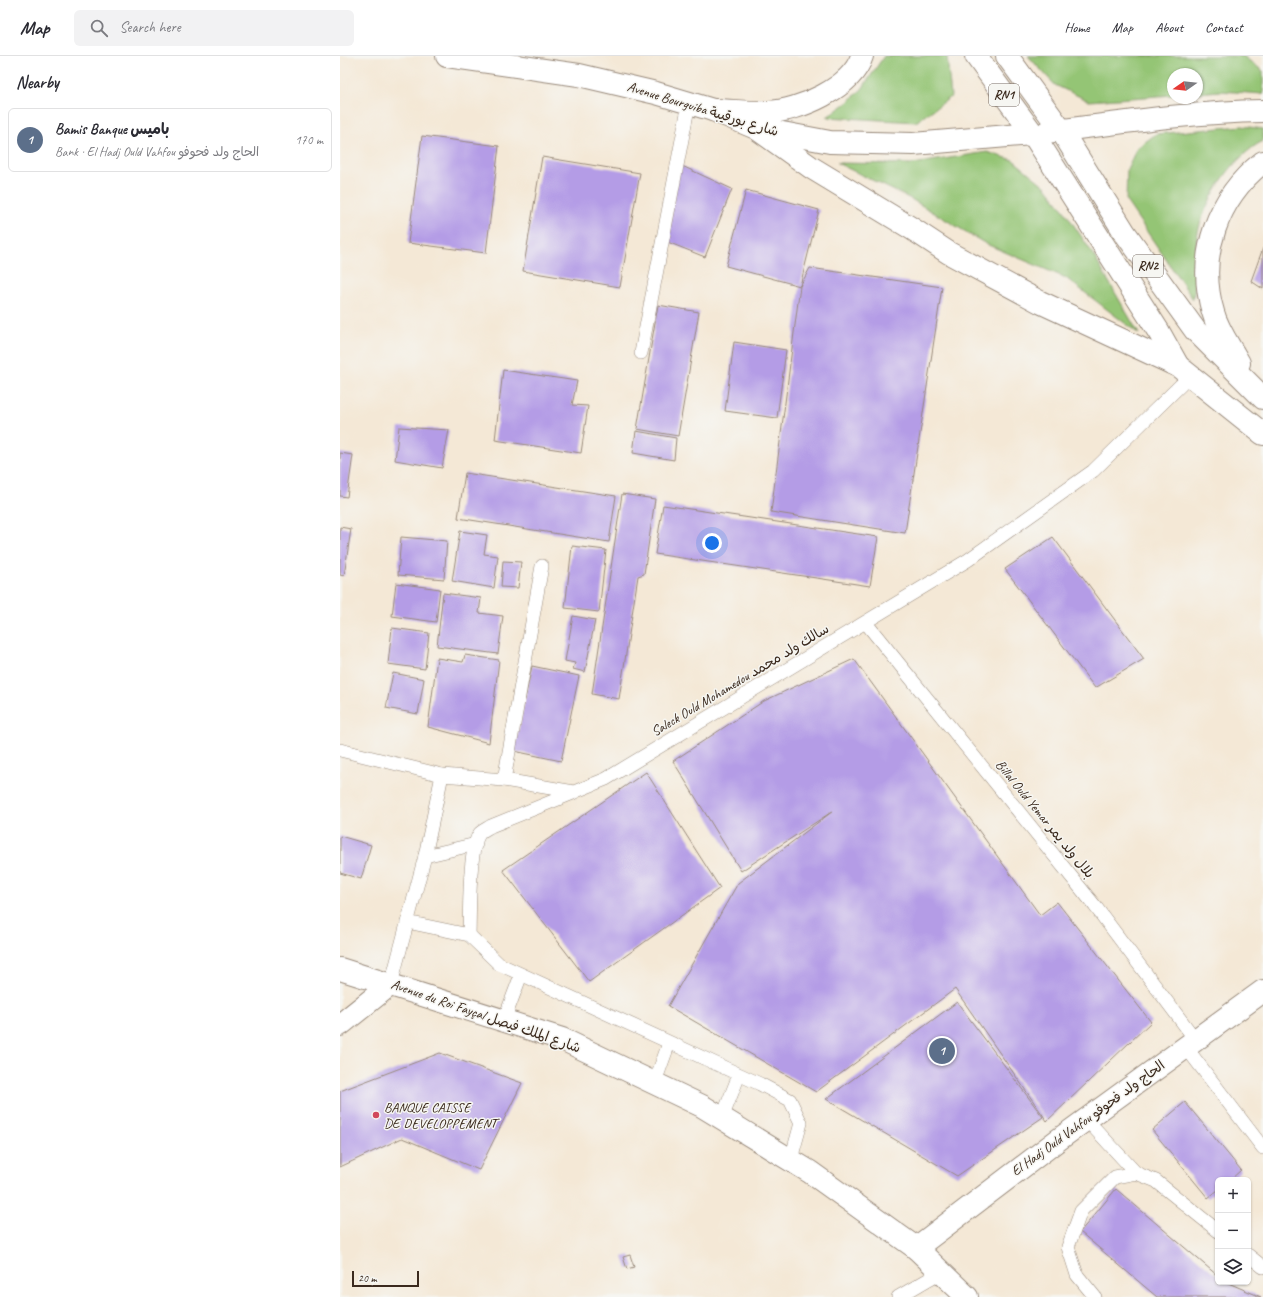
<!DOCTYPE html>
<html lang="en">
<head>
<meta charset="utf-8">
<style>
	:root { --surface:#fff; --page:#f2f2f3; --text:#2b2b33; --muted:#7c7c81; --line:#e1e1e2; --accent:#1a73e8 }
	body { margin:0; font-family:Caveat,"Playpen Sans Arabic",sans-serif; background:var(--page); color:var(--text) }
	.controls { position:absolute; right:12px; bottom:12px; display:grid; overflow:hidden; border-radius:6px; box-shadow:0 1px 3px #0004 }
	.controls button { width:36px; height:36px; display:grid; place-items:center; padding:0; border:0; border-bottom:1px solid var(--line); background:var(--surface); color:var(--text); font:20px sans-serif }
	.compass { position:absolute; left:827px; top:12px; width:36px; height:36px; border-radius:50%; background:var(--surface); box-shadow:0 1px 3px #0004; rotate:256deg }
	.scale { position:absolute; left:12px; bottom:10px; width:67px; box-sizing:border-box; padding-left:4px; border:2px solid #3b2a1e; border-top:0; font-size:11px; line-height:14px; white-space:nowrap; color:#3b2a1e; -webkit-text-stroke:3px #f6f6f2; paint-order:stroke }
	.you { position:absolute; left:372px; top:487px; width:14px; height:14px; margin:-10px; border:3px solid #fff; border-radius:50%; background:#1a73e8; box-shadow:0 0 0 6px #1a73e833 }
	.badge { display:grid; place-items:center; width:26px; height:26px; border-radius:50%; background:var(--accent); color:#fff; font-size:13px; font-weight:700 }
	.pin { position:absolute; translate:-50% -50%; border:2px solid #fff; box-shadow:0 1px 4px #0006 }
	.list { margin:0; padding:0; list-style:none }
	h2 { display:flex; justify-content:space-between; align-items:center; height:52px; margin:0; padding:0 16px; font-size:17px }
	h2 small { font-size:13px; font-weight:400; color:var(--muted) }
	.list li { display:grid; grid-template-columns:26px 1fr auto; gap:12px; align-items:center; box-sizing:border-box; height:64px; margin:0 8px 8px; padding:0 8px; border:1px solid var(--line); border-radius:6px }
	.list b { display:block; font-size:15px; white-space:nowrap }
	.list p { margin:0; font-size:13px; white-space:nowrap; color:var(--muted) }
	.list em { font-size:13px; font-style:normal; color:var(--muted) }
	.icon { flex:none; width:22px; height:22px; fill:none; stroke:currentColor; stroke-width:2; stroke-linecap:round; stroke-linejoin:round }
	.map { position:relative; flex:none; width:923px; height:1241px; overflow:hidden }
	header { display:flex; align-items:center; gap:24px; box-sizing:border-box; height:56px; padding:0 20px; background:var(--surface); border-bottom:1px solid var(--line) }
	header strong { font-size:19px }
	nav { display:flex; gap:22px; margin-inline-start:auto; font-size:14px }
	.search { width:280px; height:36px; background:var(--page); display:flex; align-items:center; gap:10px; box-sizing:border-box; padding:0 14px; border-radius:6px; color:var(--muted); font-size:15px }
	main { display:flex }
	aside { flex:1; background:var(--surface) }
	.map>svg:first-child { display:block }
	.green { fill:#94c575; stroke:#68784a }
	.building { fill:#b49ce6 }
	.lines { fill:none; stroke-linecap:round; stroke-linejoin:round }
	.service-casing { stroke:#98897a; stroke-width:14 }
	.minor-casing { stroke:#98897a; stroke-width:24 }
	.tertiary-casing { stroke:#98897a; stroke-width:24 }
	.trunk-casing { stroke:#98897a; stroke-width:24 }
	.service { stroke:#fff; stroke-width:13 }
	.minor { stroke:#fff; stroke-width:22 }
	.tertiary { stroke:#fff; stroke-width:22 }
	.trunk { stroke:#fff; stroke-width:22 }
	.poi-dot { fill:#d1495b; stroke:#f6f6f2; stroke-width:1.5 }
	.labels { text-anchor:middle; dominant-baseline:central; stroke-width:3; stroke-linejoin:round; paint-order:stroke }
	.shield { fill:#f6f6f2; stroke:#73675e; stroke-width:1 }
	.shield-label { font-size:13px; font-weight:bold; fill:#3b2a1e }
	.street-label { font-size:14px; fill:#3b2a1e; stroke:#f6f6f2 }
	.poi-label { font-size:14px; fill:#3b2a1e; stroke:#f6f6f2; text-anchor:start }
</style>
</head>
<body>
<header>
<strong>Map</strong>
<div class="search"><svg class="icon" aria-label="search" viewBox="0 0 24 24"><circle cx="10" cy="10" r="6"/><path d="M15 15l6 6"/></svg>Search here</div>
<nav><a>Home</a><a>Map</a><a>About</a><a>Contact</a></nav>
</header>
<main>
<aside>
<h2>Nearby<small></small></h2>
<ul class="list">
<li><span class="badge" style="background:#5c6f8a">1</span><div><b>Bamis Banque باميس</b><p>Bank · El Hadj Ould Vahfou الحاج ولد فحوفو</p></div><em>170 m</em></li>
</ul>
</aside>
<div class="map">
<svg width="923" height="1241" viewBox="0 0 923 1241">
	<rect width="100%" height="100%" fill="#f6f6f2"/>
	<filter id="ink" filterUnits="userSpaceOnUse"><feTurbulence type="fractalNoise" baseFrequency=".025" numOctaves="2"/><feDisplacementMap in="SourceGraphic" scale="8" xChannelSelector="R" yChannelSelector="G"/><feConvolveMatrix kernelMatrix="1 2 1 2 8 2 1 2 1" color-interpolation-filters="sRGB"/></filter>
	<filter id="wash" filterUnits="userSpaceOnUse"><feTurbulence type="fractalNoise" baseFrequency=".012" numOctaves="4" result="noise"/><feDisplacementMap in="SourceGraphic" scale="16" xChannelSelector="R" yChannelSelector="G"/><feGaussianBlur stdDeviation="0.9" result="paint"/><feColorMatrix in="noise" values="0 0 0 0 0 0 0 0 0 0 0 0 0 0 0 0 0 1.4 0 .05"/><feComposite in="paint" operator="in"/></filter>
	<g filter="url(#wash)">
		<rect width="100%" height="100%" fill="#f4e8d6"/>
		<g class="green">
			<path d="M544 0H607L611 41 576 66 487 61 508 46 522 33Z"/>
			<path d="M688 0H903L923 15V38L880 35 857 37V18H833V39L749 45 715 29Z"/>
			<path d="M902 70 923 73V85C892 101 862 147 857 182 854 202 857 223 853 243L786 145 787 113 797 92 816 78Z"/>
			<path d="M647 96 673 104 706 131 725 156 751 195 799 278 726 222 646 188 571 143 497 107 573 108Z"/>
		</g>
		<g id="blocks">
			<g class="building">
				<path d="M82 80 159 90 146 197 68 187Z"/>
				<path d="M202 101 300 117 280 231 183 215Z"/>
				<path d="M340 109 392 133 365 201 325 185Z"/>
				<path d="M406 134 479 154 460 230 386 210Z"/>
				<path d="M923 192V233L911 225Z"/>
				<path d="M470 212 602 231 565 477 431 456 460 230Z"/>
				<path d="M318 249 359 256 338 380 297 373Z"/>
				<path d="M394 286 446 294 437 362 385 355Z"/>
				<path d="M163 314 237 325 232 349 248 350 241 397 155 384Z"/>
				<path d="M59 371 109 374 102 412 55 404Z"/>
				<path d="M296 375 336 382 334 404 293 397Z"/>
				<path d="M0 397 13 399 7 441 0 440Z"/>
				<path d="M125 417 276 440 269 486 118 462Z"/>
				<path d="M282 438 315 443 304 518 298 520 279 643 252 638Z"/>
				<path d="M323 449 538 481 530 530 315 498Z"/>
				<path d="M0 471 11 473 4 520 0 519Z"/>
				<path d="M120 475 147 479 144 498 158 500 154 532 112 525Z"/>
				<path d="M61 481 107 485 104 523 58 519Z"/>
				<path d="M713 481 804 603 755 632 665 513Z"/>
				<path d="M232 490 266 494 259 556 225 552Z"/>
				<path d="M163 505 181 506 178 532 161 531Z"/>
				<path d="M56 527 100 533 96 566 52 560Z"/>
				<path d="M103 537 141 542 139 557 163 560 158 598 97 590Z"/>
				<path d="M233 560 255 564 245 616 233 613 235 607 225 605Z"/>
				<path d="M52 572 89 577 85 613 48 608Z"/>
				<path d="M125 599 159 604 149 687 88 671 97 602 123 606Z"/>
				<path d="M514 603 700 859 717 846 811 966 707 1065 615 933 476 1036 328 950 398 827 493 755 401 815 333 705 424 645Z"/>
				<path d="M192 610 239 620 221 705 174 695Z"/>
				<path d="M53 617 84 623 78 658 46 652Z"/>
				<path d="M306 716 380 832 249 926 163 814Z"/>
				<path d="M0 780 31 789 21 823 0 817Z"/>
				<path d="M617 946 703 1061 617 1120 486 1043Z"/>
				<path d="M100 997 182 1027 139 1114 62 1082 0 1111V1035Z"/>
				<path d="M845 1046 901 1114 890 1124H878V1134L868 1142 812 1074Z"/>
				<path d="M776 1133 878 1220V1226H886L921 1241H817L740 1176Z"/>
				<path d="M290 1199 294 1211 287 1213 283 1201Z"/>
			</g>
		</g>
	</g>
	<g filter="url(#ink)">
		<use href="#blocks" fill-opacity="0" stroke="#98897a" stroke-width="1"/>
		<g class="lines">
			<defs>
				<g id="service">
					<path d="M301 297 349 47"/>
					<path d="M526 567 755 850 855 983"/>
					<path d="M0 694 102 719 164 724 234 736 266 723 628 504 753 415 851 319"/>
					<path d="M164 724 202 510"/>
					<path d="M85 800 136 788"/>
					<path d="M67 866 129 879 159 908 420 1028 450 1044 461 1067 451 1103"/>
					<path d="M129 879C130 858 128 791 140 777 143 774 148 772 151 770L233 737"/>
					<path d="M51 928 85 800 102 719"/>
					<path d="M164 964 181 919"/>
					<path d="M845 990 923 1092"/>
					<path d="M315 1026 329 987"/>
					<path d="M382 1062 399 1019"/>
					<path d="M746 1063 796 1117 816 1125 878 1175"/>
					<path d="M908 1199 923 1211"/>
					<path d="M558 1241 601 1216"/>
					<path d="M755 1241 737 1219 728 1191 741 1155 775 1121 796 1117"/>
				</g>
				<g id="minor">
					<path d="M0 969 51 928"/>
					<path d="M576 1192 718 1084 923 935"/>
				</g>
				<g id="tertiary">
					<path d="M107 0 239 19 316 37 373 54 416 72 490 86 573 88 693 78"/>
					<path d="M0 913 222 983 362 1050 470 1116 576 1192 627 1241"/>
				</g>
				<g id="trunk">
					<path d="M636 0 693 78 819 276 838 310"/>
					<path d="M667 0 721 74 785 177 855 274 923 342"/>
					<path d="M373 54C391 54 410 57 428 56 459 55 512 32 522 0"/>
					<path d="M416 72 472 112 571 172 609 197 700 246 838 310 923 378"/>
					<path d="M707 76C779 67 851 56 923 55"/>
					<path d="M899 307C890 290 878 275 873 256 856 199 878 141 923 106"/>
				</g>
			</defs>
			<use href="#service" class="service-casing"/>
			<use href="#minor" class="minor-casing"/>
			<use href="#tertiary" class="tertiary-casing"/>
			<use href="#trunk" class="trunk-casing"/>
			<use href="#service" class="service"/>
			<use href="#minor" class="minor"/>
			<use href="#tertiary" class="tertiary"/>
			<use href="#trunk" class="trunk"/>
		</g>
	</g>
	<circle class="poi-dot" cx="36" cy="1059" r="4"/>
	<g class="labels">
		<g class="shield">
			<rect x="649" y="28" width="30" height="22" rx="3"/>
			<rect x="793" y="199" width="30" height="22" rx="3"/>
		</g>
		<g class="shield-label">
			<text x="664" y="39">RN1</text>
			<text x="808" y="210">RN2</text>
		</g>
		<g class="street-label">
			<text transform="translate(363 53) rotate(17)">Avenue Bourguiba شارع بورقيبة</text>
			<text transform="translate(400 624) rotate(-31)">Saleck Ould Mohamedou سالك ولد محمد</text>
			<text transform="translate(705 763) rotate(51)">Billal Ould Yemar بلال ولد يمر</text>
			<text transform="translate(146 960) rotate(19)">Avenue du Roi Fayçal شارع الملك فيصل</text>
			<text transform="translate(748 1062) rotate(-36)">El Hadj Ould Vahfou الحاج ولد فحوفو</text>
		</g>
		<g class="poi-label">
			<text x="44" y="1051">BANQUE CAISSE<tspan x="44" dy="16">DE DEVELOPPEMENT</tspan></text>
		</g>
	</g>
</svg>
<div class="controls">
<button>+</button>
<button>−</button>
<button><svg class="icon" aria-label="layers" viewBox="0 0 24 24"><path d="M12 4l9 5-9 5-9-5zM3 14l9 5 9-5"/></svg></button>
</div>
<svg class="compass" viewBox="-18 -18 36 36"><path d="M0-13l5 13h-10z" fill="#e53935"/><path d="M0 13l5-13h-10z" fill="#7c7c81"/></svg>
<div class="scale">20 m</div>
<div class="you"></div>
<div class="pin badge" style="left:602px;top:995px;background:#5c6f8a">1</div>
</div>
</main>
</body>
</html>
